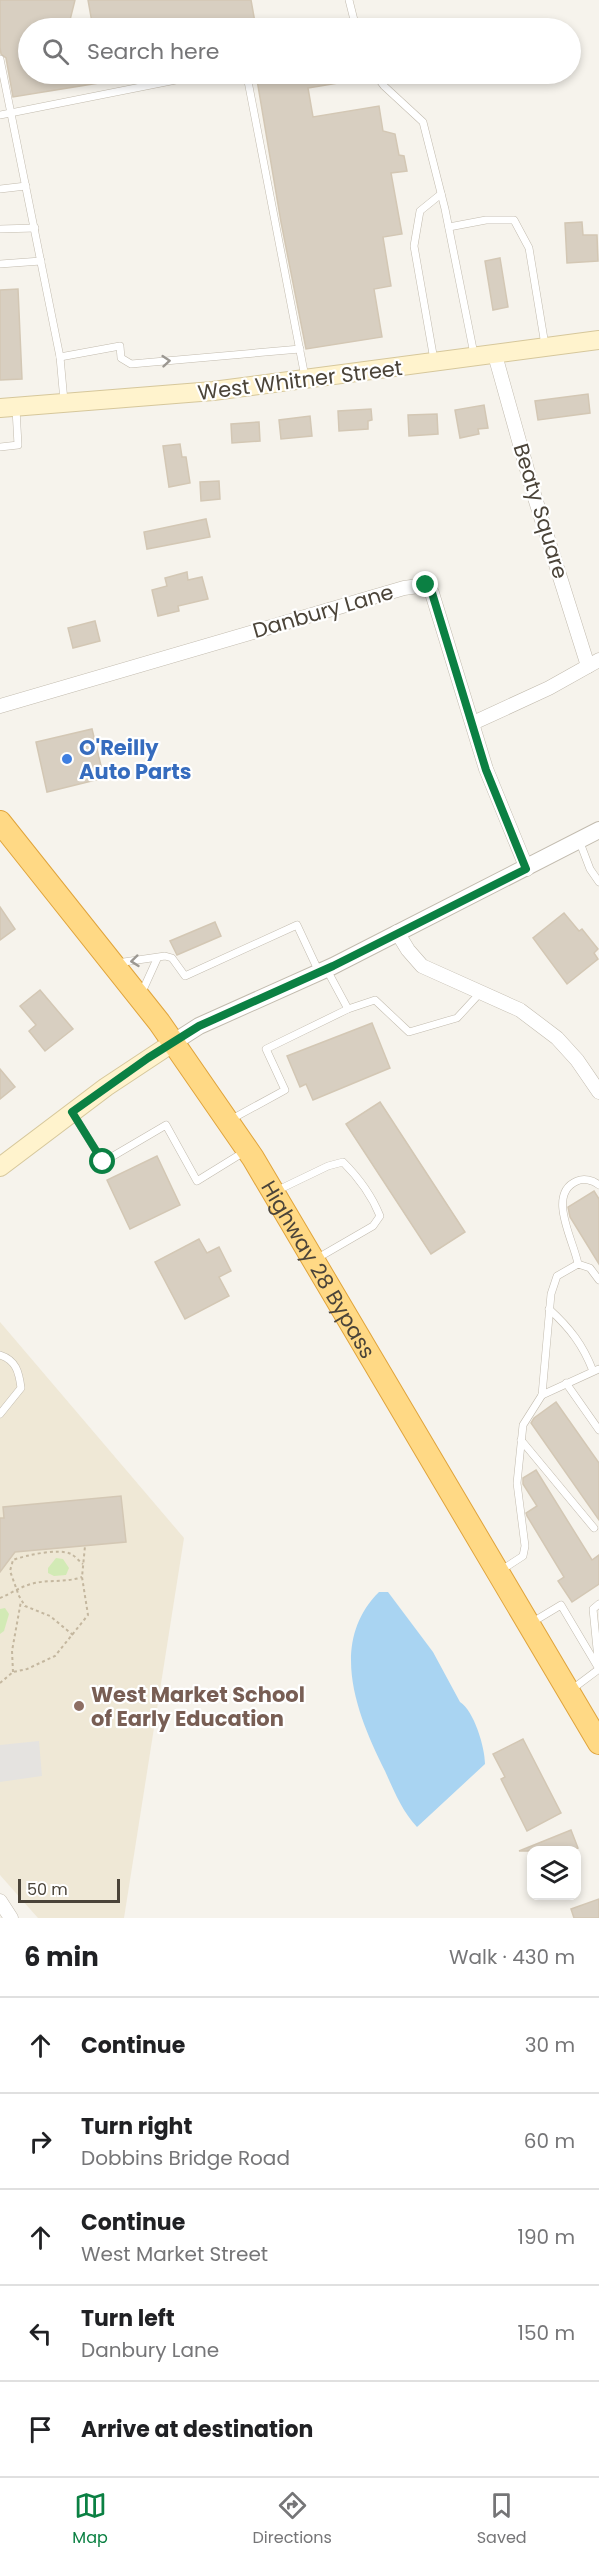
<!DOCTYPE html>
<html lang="en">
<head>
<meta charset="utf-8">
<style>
	:root { --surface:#fff; --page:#f2f2f2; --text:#202124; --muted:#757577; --line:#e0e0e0; --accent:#0b8043 }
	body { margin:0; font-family:Poppins,sans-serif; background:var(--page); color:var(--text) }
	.controls { position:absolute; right:18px; bottom:18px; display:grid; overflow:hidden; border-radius:12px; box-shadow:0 3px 9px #0003 }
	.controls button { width:54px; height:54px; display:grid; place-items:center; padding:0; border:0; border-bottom:2px solid var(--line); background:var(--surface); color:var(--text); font:30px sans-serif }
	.scale { position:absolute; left:18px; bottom:15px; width:102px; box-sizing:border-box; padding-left:6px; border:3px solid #4b4439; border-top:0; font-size:16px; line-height:21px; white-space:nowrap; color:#4b4439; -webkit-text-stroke:4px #fff; paint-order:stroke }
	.stop { position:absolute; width:18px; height:18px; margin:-14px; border:4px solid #0b8043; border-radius:50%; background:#fff }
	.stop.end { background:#0b8043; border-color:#fff; box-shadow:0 2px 6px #0008 }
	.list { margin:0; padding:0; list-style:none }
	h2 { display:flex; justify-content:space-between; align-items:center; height:78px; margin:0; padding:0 24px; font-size:26px }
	h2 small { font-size:20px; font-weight:400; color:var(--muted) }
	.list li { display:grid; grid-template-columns:39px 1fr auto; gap:18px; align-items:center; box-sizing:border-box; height:96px; padding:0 24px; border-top:2px solid var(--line) }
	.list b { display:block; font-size:22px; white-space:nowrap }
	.list p { margin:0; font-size:20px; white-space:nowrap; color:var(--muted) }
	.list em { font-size:20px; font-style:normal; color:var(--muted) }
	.icon { flex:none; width:33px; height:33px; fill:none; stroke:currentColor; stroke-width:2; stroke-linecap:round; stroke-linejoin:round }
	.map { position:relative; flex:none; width:599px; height:1918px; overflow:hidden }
	.search { position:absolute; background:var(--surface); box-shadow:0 3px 9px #0003; left:18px; right:18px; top:18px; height:66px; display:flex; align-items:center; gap:15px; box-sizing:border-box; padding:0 21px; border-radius:33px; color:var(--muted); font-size:22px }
	.sheet { height:558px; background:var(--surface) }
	nav { display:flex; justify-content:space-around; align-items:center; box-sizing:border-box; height:84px; border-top:2px solid var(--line); background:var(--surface); font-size:16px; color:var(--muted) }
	nav a { display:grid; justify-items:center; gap:3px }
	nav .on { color:var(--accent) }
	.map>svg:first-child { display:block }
	.education { fill:#efe8d6 }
	.green { fill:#d2eab5 }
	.parking { fill:#e5e3e0 }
	.water { fill:#a9d4f2 }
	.building { fill:#d8cfc1; stroke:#d3c7b4; stroke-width:1.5 }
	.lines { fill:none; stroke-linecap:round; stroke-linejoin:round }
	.service-casing { stroke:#c2bbae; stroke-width:8 }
	.minor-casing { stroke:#c2bbae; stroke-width:15 }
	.tertiary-casing { stroke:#c2bbae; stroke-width:18 }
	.secondary-casing { stroke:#d6c79b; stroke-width:20 }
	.trunk-casing { stroke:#e0a43c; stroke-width:24 }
	.path { stroke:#c4b79f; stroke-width:2; stroke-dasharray:3 3; stroke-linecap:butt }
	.service { stroke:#fff; stroke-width:7 }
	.minor { stroke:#fff; stroke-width:14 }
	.tertiary { stroke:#fff; stroke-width:16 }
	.secondary { stroke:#fff3cd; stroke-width:18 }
	.trunk { stroke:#ffd985; stroke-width:22 }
	.oneway { stroke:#9c9892 }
	.route { stroke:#0b8043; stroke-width:8 }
	.shop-dot { fill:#3f7fe0; stroke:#fff; stroke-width:2 }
	.education-dot { fill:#8d6e63; stroke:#fff; stroke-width:2 }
	.labels { text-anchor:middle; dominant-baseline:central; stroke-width:4.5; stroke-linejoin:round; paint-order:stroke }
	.street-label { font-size:21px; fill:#4b4439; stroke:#fff }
	.shop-label { font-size:21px; font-weight:bold; fill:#366cbe; stroke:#fff; text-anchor:start }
	.education-label { font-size:21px; font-weight:bold; fill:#785e54; stroke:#fff; text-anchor:start }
</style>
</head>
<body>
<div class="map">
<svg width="599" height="1918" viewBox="0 0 599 1918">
	<rect width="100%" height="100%" fill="#f6f3ec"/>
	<path class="education" d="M0 1322 184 1538 124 1918H38L0 1875Z"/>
	<g class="green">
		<path d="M56 1558 63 1559 69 1568 66 1575 54 1576 48 1573V1568Z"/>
		<path d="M5 1608 9 1614 4 1631 0 1634V1609Z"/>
	</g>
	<path class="parking" d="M39 1741 42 1776 0 1782V1745Z"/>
	<path class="water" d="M379 1592H388L433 1652 460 1702C474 1711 485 1747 485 1764L417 1827C402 1811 394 1791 385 1771 357 1715 328 1643 379 1592Z"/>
	<g class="building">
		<path d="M0 0H75L68 28H28V74H117V80L13 97 6 58 1 54 0 47Z"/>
		<path d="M88 0H251L256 28H93Z"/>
		<path d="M256 74H356L357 80 308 88 313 117 379 106 383 131 395 134 399 155 404 156 407 171 391 173 402 234 383 237 391 286 374 289 382 337 306 349 281 222Z"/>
		<path d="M582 222 583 235H597L598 261 567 263 565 223Z"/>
		<path d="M500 258 508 307 493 310 485 261Z"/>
		<path d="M18 289 22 379 0 380V290Z"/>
		<path d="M588 394 590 413 538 420 535 401Z"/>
		<path d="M484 405 488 428 478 429 479 434 460 438 455 410Z"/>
		<path d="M371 409 372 420 368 421V429L339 431 338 411Z"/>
		<path d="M437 414 438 434 409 436 408 415Z"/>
		<path d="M310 416 312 436 281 439 279 420Z"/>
		<path d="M259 422 260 441 232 443 231 424Z"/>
		<path d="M180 444 182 457H186L190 483 169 487 163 446Z"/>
		<path d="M219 481 220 499 201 501 200 482Z"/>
		<path d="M206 519 210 537 147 549 144 532Z"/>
		<path d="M187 572 188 580 202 577 208 599 178 606 179 611 158 616 152 590 167 586 165 578Z"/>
		<path d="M95 621 100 641 73 648 68 628Z"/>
		<path d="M92 729 104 778 47 792 36 742Z"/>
		<path d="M0 907 15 929 0 940Z"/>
		<path d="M564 913 579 931 582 929 598 949 594 953 598 959 567 984 533 938Z"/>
		<path d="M215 922 221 936 177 955 170 941Z"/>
		<path d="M40 990 73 1029 45 1051 29 1031 36 1025 20 1006Z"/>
		<path d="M372 1023 390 1068 313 1100 306 1084 300 1087 287 1056Z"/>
		<path d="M0 1069 15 1087 0 1099Z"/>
		<path d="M380 1102 465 1232 431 1254 346 1124Z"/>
		<path d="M157 1156 180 1205 130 1229 107 1180Z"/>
		<path d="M594 1191 599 1199V1264L570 1217 568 1207Z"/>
		<path d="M199 1239 207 1253 219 1247 231 1271 219 1277 229 1296 185 1319 155 1262Z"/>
		<path d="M556 1402 599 1463V1520L531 1423 534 1418Z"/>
		<path d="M536 1470 592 1560 599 1555V1584L572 1602 558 1581 564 1577 527 1516 526 1513 537 1506 523 1484V1478Z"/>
		<path d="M121 1496 126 1542 15 1552 0 1572V1518H4L3 1507Z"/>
		<path d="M523 1739 561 1813 527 1831 501 1779 505 1777 493 1754Z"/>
		<path d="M571 1830 578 1848 571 1851H519Z"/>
		<path d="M599 1899V1918H574L571 1909Z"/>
	</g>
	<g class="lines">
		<defs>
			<g id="service">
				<path d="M349 0 356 28"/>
				<path d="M0 59 60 357 64 401"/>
				<path d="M242 74 247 76 305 377"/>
				<path d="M375 74 384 86 423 122 445 209 474 354"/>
				<path d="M0 115 206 74"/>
				<path d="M0 189 26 186"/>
				<path d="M449 227 486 220H514L529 248 545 345"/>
				<path d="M0 229 35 228"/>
				<path d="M0 264 41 261"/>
				<path d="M60 357 120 346 121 358 131 364 300 349"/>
				<path d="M434 360 414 246 420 211 441 194"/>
				<path d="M0 447 18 445 16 409"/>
				<path d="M579 840 590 869 599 882"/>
				<path d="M117 963 165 956 172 958 185 976 297 925 319 972"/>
				<path d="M142 992 157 959"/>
				<path d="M348 1009 375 1000 409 1032 457 1018 480 993"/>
				<path d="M72 1112 103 1162 166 1125 197 1181 244 1152"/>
				<path d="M230 1120 285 1090 266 1049 348 1009 327 970"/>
				<path d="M276 1191 328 1166 343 1162C359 1178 372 1196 380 1216L373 1226 316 1259"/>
				<path d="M578 1264C574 1241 546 1194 577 1181 584 1178 593 1180 599 1185"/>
				<path d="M549 1309C570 1328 583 1345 593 1371"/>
				<path d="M0 1355C16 1360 19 1372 21 1388L0 1414"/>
				<path d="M566 1383 599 1430"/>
				<path d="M542 1395 599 1369"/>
				<path d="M521 1440 594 1528"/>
				<path d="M500 1571 523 1556 525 1546 517 1483 523 1425 542 1395 551 1294 557 1276 578 1264 590 1268 599 1280"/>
				<path d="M531 1623 561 1605 599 1669"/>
				<path d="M571 1690 599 1669 593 1609 599 1604"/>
			</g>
			<g id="minor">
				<path d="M495 355 535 498 588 666"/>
				<path d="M0 706 404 588 426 585 432 593 486 769 527 869"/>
				<path d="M473 723 549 688 599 660"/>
				<path d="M397 932 408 950 422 966 520 1010 557 1038 577 1060 599 1092"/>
				<path d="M0 1901 11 1918"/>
			</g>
			<path id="tertiary" d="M174 1042 199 1026 333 966 599 830"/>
			<g id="secondary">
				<path d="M0 408 213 391 599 340"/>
				<path d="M0 1167 106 1087 174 1042"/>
			</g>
			<g id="trunk">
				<path id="s1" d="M0 822 159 1022 253 1158 599 1743"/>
			</g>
		</defs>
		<use href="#service" class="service-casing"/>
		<use href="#minor" class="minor-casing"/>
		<use href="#tertiary" class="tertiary-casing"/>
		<use href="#secondary" class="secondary-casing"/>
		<use href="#trunk" class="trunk-casing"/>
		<g class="path">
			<path d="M0 1598C10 1594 20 1587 31 1584 48 1579 66 1583 82 1577"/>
			<path d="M73 1635 50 1616 25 1606 19 1596 10 1571 13 1560C26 1555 59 1548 71 1554 75 1556 79 1561 83 1564"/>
			<path d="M13 1672 12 1651 21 1601"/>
			<path d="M0 1683 13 1672 27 1669 55 1656 88 1615 82 1577 85 1546"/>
		</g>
		<use href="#service" class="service"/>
		<use href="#minor" class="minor"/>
		<use href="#tertiary" class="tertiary"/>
		<use href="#secondary" class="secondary"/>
		<use href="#trunk" class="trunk"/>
	</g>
	<defs><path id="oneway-chevron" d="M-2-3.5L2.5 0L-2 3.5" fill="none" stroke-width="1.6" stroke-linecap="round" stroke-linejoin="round" transform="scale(1.5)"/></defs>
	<g class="oneway">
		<use href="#oneway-chevron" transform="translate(166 361) rotate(-5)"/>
		<use href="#oneway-chevron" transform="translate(135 961) rotate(174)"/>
	</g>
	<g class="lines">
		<path class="route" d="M103 1162 72 1112 148 1058 199 1026 333 966 526 869 486 770 432 593 426 585"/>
	</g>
	<circle class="shop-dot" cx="67" cy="759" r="6"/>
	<circle class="education-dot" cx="79" cy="1706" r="6"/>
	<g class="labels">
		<g class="street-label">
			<text transform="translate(300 380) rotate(-7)">West Whitner Street</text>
			<text transform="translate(541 511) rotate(73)">Beaty Square</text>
			<text transform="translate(323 611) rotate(-16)">Danbury Lane</text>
			<text stroke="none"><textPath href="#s1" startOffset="550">Highway 28 Bypass</textPath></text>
		</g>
		<g class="shop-label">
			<text x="79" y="747">O'Reilly<tspan x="79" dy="24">Auto Parts</tspan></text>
		</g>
		<g class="education-label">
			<text x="91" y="1694">West Market School<tspan x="91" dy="24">of Early Education</tspan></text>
		</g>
	</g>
</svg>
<div class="controls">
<button><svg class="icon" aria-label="layers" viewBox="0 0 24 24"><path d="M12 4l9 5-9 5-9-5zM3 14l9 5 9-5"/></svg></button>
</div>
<div class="scale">50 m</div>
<div class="stop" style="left:103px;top:1162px"></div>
<div class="stop end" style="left:426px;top:585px"></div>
<div class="search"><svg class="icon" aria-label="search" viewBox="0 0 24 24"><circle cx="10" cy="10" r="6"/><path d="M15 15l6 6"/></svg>Search here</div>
</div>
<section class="sheet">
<h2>6 min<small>Walk · 430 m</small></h2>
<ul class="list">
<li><svg class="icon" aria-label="ahead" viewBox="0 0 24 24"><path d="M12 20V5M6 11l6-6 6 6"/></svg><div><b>Continue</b></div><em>30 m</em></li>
<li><svg class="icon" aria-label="right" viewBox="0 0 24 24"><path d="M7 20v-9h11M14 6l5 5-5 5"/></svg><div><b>Turn right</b><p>Dobbins Bridge Road</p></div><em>60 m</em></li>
<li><svg class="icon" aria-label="ahead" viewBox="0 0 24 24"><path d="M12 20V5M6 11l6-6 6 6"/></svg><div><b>Continue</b><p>West Market Street</p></div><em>190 m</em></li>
<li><svg class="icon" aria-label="left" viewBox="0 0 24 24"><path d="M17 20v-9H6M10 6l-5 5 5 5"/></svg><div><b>Turn left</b><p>Danbury Lane</p></div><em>150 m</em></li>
<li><svg class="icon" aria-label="arrive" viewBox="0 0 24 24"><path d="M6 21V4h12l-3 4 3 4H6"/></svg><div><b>Arrive at destination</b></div></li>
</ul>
</section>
<nav>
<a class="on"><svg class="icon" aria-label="map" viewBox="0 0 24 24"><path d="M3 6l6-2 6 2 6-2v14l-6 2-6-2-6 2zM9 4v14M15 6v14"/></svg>Map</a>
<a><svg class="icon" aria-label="directions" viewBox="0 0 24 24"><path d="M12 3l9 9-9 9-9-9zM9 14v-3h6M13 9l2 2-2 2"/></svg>Directions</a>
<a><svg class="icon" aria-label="saved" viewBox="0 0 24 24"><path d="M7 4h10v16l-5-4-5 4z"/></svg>Saved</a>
</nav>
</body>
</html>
